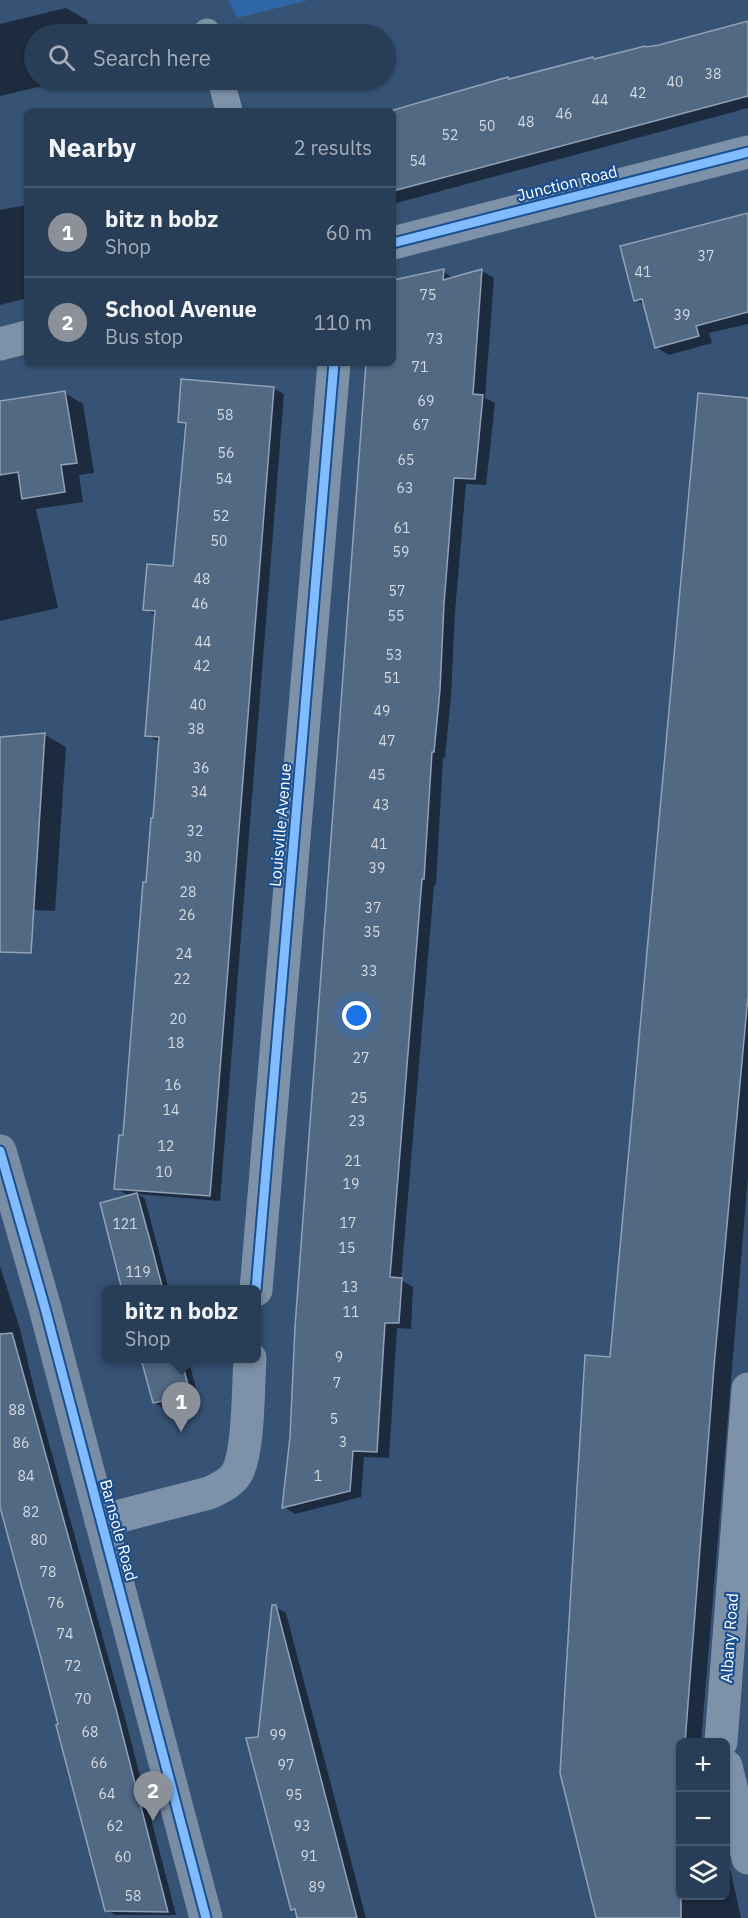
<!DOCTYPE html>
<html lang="en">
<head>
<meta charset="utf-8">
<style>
	:root { --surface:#283e57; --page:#30455d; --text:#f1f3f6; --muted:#a5aeba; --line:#44576d; --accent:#8c9099 }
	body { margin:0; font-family:"IBM Plex Sans",sans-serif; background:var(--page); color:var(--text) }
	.controls { position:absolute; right:18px; bottom:18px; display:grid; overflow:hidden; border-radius:9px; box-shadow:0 2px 4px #0004 }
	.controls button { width:54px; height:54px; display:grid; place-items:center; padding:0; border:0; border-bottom:2px solid var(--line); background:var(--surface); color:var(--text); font:30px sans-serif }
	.you { position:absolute; left:357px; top:1016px; width:21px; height:21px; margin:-15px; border:4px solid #fff; border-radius:50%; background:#1a73e8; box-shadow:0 0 0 9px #1a73e833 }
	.badge { display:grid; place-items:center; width:39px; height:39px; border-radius:50%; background:var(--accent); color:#fff; font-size:20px; font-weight:700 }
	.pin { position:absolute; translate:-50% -50px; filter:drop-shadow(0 2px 3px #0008) }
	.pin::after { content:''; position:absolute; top:32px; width:21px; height:18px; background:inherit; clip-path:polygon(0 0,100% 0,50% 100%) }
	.popup { position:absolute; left:102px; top:1285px; width:159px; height:78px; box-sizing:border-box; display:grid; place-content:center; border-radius:9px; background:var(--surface); filter:drop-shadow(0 2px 4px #0005); font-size:20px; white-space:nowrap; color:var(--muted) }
	.popup b { font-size:22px; color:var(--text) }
	.popup::after { content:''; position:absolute; left:50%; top:100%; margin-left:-12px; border:12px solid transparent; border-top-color:var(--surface) }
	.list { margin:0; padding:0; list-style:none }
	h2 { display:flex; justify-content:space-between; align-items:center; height:78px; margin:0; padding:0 24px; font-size:26px }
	h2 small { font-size:20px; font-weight:400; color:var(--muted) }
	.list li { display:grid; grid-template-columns:39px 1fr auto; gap:18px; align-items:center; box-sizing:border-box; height:90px; padding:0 24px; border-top:2px solid var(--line) }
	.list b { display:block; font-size:22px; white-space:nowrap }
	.list p { margin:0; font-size:20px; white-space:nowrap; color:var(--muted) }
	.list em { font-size:20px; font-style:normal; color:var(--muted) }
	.icon { flex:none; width:33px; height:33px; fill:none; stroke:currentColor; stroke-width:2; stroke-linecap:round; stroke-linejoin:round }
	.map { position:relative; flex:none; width:748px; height:1918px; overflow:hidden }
	.search { position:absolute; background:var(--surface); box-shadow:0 2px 4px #0004; left:24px; top:24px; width:372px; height:66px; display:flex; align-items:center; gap:15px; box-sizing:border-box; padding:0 21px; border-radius:33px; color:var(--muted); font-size:22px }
	.panel { position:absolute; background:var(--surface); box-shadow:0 2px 4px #0004; left:24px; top:108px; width:372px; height:258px; border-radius:9px }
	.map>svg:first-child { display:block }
	.green { fill:#2f66a5 }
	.shadow { fill:#0007 }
	.building { fill:#526984; stroke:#92a2b6; stroke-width:1.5 }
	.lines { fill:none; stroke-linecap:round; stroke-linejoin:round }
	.lane { stroke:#7d92a8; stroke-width:27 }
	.street { stroke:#7d92a8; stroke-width:33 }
	.secondary { stroke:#798da4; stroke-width:33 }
	.cycleway-casing { stroke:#1b4f8f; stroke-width:13 }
	.cycleway { stroke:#80bcff; stroke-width:9 }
	.labels { text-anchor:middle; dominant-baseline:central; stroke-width:4.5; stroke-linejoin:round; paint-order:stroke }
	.number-label { font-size:14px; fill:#d4dae0 }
	.street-label { font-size:16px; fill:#fff; stroke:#1b4f8f }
</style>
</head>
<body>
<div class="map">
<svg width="748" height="1918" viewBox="0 0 748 1918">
	<rect width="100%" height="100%" fill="#365274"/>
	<path class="green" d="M228 0H309L237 18Z"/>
	<g class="shadow">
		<path d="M66 8 87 20 91 34H34V80H68L0 96V24Z"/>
		<path d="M748 23V108L393 204V111H386L508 78 511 80Z"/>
		<path d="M27 205V298L0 305V210Z"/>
		<path d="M748 215V324L709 333 712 343 669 355 656 347 645 305 636 300Z"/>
		<path d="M443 271 454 279 482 271 494 278 485 398 495 403 486 485 466 484 455 612 451 697 445 758H443L436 885H434L401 1280 413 1287 411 1329 397 1328 389 1458 364 1457 361 1497 295 1514 284 1507 291 1437 368 363H393V281Z"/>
		<path d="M273 388 284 394 220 1201 137 1194 145 1199 169 1290H124L136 1194H126L116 1188 124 1137 155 820 160 742 147 735 155 615 145 609 174 568 187 426 179 421Z"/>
		<path d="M65 393 83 404 94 473 79 475 83 502 36 509 58 608 0 621V408Z"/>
		<path d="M748 399V1176L701 1742H680V1896H726V1850L741 1918H597L612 1358Z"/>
		<path d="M45 735 66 747 55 911 0 908V738Z"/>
		<path d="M0 1266 20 1329 36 1396 124 1714 176 1915H115L107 1910 60 1725 0 1500Z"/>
		<path d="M142 1358H188L199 1400 162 1407 154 1402Z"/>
		<path d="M275 1607 286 1613 366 1918H298L296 1911 292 1909 259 1738Z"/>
	</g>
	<g class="building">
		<path d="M748 21V96L393 191V110L508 77 509 79 593 57 594 59 645 46 646 47 659 45Z"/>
		<path d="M748 213V312L696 326 699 336 655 348 642 299 634 301 620 246Z"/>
		<path d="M444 269 443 280 482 269 473 394 483 395 475 479 454 478 444 604 440 690 434 752H432L424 879H422L390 1277 402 1278 399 1323H385L377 1452 353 1451 350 1491 282 1508 290 1437 295 1327 366 363H393V280Z"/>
		<path d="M181 379 274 387 210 1196 114 1189 119 1135H123L143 882H146L151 818H153L159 737 145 736 155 611 143 610 147 564 173 566 186 423 178 422Z"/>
		<path d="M65 391 77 463 61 465 65 492 22 499 18 472 0 475V401Z"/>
		<path d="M698 393 748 398V996L714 1367 685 1743H681V1918H596L560 1773 585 1355 610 1357Z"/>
		<path d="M45 733 31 953 0 952V737Z"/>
		<path d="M137 1193 151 1244 163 1290H122L113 1254 100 1203Z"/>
		<path d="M12 1333 116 1709 168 1912 105 1911 56 1725 58 1724 41 1658 0 1507V1334Z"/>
		<path d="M141 1359H181L191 1396 153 1403Z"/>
		<path d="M272 1605H276L357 1918H297L295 1909 291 1910 246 1738 258 1737Z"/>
	</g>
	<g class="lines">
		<g class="lane">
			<path d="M207 32 208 34"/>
			<path d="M221 80 229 111"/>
		</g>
		<g class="street">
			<path d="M393 243 748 152"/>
			<path d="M0 344 27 337"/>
			<path d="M256 1290 334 363"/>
			<path d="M101 1521 209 1493C220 1488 233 1482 238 1471 249 1447 248 1387 250 1358"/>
			<path d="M721 1742 748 1389"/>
			<path d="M726 1766 748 1858"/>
		</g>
		<path class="secondary" d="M0 1151 45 1308 206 1918"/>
		<defs>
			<g id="cycleway">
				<path d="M393 243 748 152"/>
				<path d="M0 1151 45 1308 206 1918"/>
				<path d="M256 1290 334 363"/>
			</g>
		</defs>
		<use href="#cycleway" class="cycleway-casing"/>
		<use href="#cycleway" class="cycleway"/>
	</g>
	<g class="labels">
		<g class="number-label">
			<text x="713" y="74">38</text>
			<text x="675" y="82">40</text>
			<text x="638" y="93">42</text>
			<text x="600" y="100">44</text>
			<text x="564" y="114">46</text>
			<text x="526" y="122">48</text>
			<text x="487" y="126">50</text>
			<text x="450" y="135">52</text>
			<text x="418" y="161">54</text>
			<text x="706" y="256">37</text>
			<text x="643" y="272">41</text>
			<text x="428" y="295">75</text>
			<text x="682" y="315">39</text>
			<text x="435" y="339">73</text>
			<text x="420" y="367">71</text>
			<text x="426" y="401">69</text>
			<text x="225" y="415">58</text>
			<text x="421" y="425">67</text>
			<text x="226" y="453">56</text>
			<text x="406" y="460">65</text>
			<text x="224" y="479">54</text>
			<text x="405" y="488">63</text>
			<text x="221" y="516">52</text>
			<text x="402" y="528">61</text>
			<text x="219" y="541">50</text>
			<text x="401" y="552">59</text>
			<text x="202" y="579">48</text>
			<text x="397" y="591">57</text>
			<text x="200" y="604">46</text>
			<text x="396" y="616">55</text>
			<text x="203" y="642">44</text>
			<text x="394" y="655">53</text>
			<text x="202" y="666">42</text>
			<text x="392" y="678">51</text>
			<text x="198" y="705">40</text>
			<text x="382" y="711">49</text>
			<text x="196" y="729">38</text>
			<text x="387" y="741">47</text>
			<text x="201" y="768">36</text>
			<text x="377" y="775">45</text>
			<text x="199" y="792">34</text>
			<text x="381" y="805">43</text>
			<text x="195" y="831">32</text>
			<text x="379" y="844">41</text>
			<text x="193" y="857">30</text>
			<text x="377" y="868">39</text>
			<text x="188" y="892">28</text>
			<text x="373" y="908">37</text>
			<text x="187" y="915">26</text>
			<text x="372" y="932">35</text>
			<text x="184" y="954">24</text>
			<text x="369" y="971">33</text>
			<text x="182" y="979">22</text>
			<text x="178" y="1019">20</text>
			<text x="176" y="1043">18</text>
			<text x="361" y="1058">27</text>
			<text x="173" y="1085">16</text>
			<text x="359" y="1098">25</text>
			<text x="171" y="1110">14</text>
			<text x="357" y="1121">23</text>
			<text x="166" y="1146">12</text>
			<text x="353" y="1161">21</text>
			<text x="164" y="1172">10</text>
			<text x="351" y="1184">19</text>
			<text x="348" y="1223">17</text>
			<text x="125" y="1224">121</text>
			<text x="347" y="1248">15</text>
			<text x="138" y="1272">119</text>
			<text x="350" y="1287">13</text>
			<text x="351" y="1312">11</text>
			<text x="339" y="1357">9</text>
			<text x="337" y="1383">7</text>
			<text x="17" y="1410">88</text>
			<text x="334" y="1419">5</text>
			<text x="343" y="1442">3</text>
			<text x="21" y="1443">86</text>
			<text x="26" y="1476">84</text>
			<text x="318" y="1476">1</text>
			<text x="31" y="1512">82</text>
			<text x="39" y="1540">80</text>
			<text x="48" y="1572">78</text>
			<text x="56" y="1603">76</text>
			<text x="65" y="1634">74</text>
			<text x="73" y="1666">72</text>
			<text x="83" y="1699">70</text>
			<text x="90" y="1732">68</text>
			<text x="278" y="1735">99</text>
			<text x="99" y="1763">66</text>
			<text x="286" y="1765">97</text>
			<text x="107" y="1794">64</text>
			<text x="294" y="1795">95</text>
			<text x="115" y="1826">62</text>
			<text x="302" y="1826">93</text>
			<text x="309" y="1856">91</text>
			<text x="123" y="1857">60</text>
			<text x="317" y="1887">89</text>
			<text x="133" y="1896">58</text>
		</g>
		<g class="street-label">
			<text transform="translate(567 183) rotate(-14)">Junction Road</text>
			<text transform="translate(280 825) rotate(-85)">Louisville Avenue</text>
			<text transform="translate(119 1530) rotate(75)">Barnsole Road</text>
			<text transform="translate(729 1638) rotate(-86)">Albany Road</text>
		</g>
	</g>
</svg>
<div class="controls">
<button>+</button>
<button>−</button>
<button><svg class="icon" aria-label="layers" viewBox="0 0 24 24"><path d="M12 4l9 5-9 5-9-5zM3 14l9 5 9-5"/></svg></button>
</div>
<div class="you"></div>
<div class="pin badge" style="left:181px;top:1432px">1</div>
<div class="popup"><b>bitz n bobz</b>Shop</div>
<div class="pin badge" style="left:153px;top:1821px">2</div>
<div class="search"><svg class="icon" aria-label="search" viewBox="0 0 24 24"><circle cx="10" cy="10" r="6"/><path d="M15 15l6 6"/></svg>Search here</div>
<section class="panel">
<h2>Nearby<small>2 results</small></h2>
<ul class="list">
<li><span class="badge">1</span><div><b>bitz n bobz</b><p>Shop</p></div><em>60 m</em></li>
<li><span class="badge">2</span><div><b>School Avenue</b><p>Bus stop</p></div><em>110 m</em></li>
</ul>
</section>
</div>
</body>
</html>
